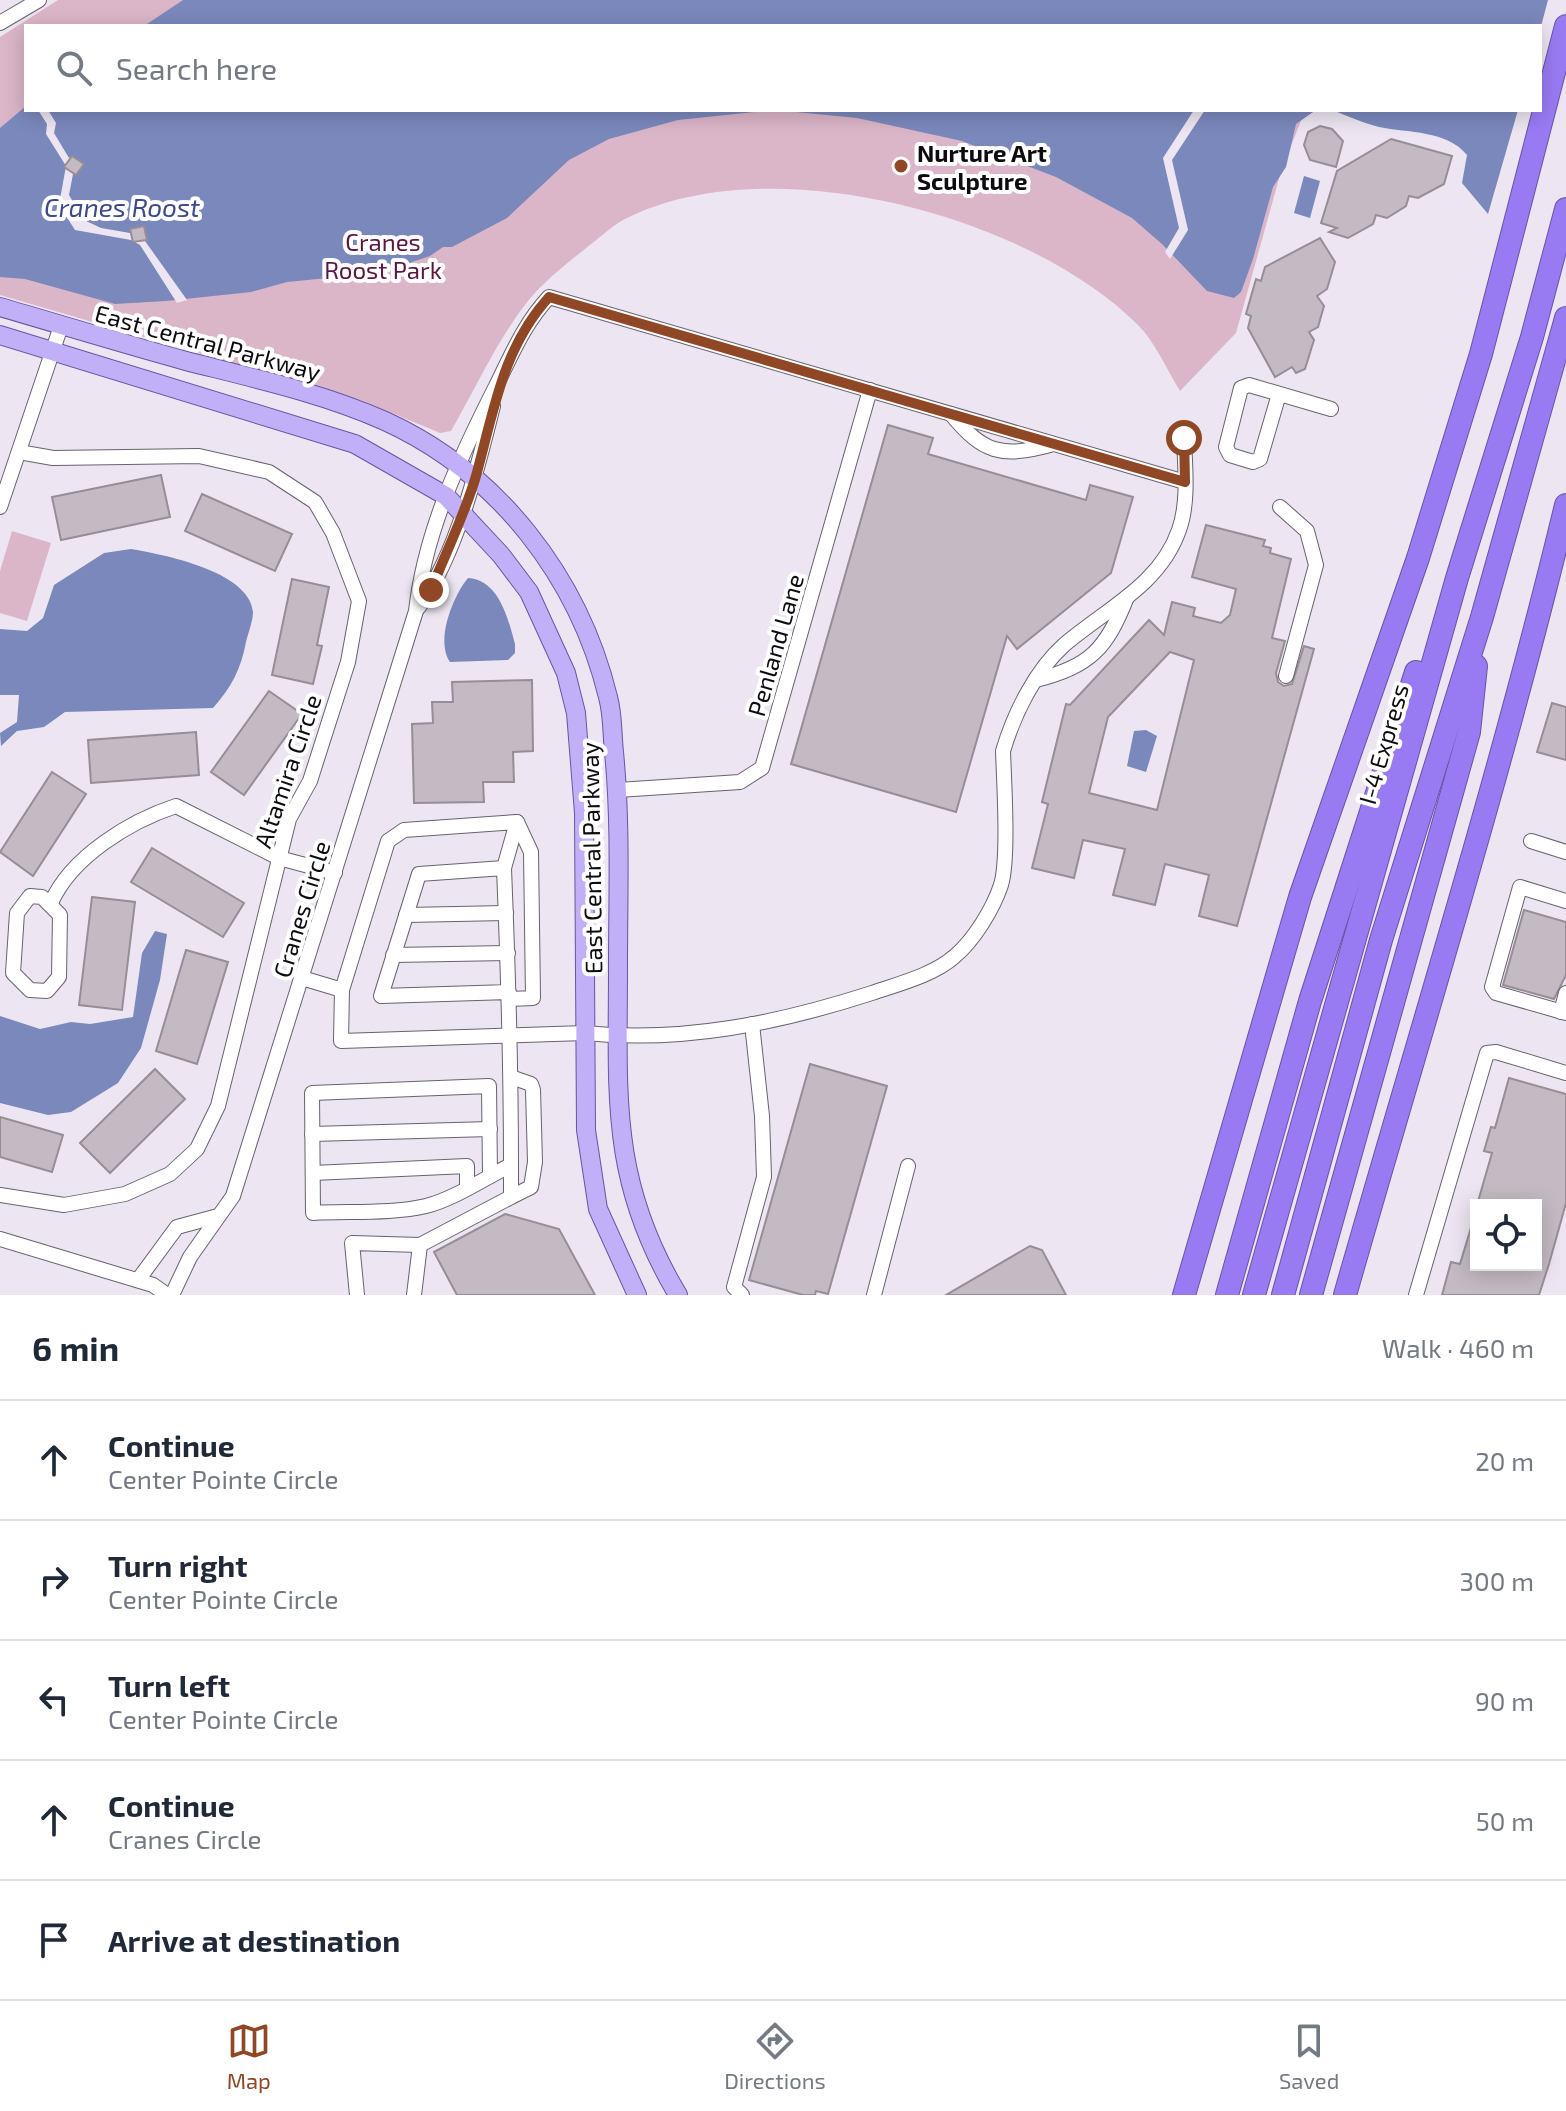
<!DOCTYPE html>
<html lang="en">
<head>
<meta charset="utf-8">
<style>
	:root { --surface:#fff; --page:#f2f2f3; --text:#1f2937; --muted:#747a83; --line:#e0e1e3; --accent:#8f4725 }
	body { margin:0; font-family:"Exo 2",sans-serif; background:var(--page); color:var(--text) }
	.controls { position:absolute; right:24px; bottom:24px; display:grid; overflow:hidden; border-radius:0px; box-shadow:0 4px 20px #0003 }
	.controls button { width:72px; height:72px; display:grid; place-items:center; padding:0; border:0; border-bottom:2px solid var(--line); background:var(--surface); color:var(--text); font:40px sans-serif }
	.stop { position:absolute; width:24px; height:24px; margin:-18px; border:6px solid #8f4725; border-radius:50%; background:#fff }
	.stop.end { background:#8f4725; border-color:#fff; box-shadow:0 2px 8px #0008 }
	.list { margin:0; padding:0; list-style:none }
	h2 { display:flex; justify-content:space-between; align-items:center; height:104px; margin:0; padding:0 32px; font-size:34px }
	h2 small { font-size:26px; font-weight:400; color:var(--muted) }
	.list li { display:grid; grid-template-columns:52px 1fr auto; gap:24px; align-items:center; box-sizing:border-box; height:120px; padding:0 32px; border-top:2px solid var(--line) }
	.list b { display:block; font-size:30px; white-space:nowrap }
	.list p { margin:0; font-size:26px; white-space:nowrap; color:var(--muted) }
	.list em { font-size:26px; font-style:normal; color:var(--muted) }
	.icon { flex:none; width:44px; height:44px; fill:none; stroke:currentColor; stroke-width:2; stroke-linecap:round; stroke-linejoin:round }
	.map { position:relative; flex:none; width:1566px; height:1295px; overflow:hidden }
	.search { position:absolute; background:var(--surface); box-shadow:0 4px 20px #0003; left:24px; right:24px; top:24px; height:88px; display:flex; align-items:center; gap:20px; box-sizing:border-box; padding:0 28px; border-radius:0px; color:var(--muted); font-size:30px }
	.sheet { height:704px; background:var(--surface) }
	nav { display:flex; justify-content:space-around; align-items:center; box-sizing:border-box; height:112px; border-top:2px solid var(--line); background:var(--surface); font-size:22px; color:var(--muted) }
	nav a { display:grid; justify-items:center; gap:4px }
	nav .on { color:var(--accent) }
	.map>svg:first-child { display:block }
	.green { fill:#dbb6c8 }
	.water { fill:#7b88bc }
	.pier { fill:#ede6f2 }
	.building { fill:#c4bac3; stroke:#978d96; stroke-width:2; fill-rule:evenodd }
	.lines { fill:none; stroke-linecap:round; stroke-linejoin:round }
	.minor-casing { stroke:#68626d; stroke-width:16 }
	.major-casing { stroke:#6754a3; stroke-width:20 }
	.highway-casing { stroke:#6754a3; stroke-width:24 }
	.minor { stroke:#fff; stroke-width:14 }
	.major { stroke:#c1b0f8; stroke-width:18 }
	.highway { stroke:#987bf3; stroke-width:22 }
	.route { stroke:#8f4725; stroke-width:10 }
	.poi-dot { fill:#8f4725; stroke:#fff; stroke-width:3 }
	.labels { text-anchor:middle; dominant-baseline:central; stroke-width:8; stroke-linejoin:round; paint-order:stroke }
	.poi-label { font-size:24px; font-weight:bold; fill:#0d0b0f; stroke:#fff; text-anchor:start }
	.park-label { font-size:24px; fill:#5b163f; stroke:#fff }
	.street-label { font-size:24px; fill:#0d0b0f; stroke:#fff }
	.water-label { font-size:26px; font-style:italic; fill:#3d498c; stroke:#fff }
</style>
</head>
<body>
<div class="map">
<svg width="1566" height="1295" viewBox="0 0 1566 1295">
	<rect width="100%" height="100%" fill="#ede6f2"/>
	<g class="green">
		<path d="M58 0H1365L1351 26H26V110H1305L1280 175 1236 333 1180 391C1167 370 1155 342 1138 325 1027 214 768 146 625 219 613 225 602 236 591 244 570 261 545 280 528 301 497 340 476 388 451 431L440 433 363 401 0 295V37Z"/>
		<path d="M12 531 51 543 27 621 0 613V571Z"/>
	</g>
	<g class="water">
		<path d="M183 0H1548L1540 30V26H144Z"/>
		<path d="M26 106V110H773L678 120 609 139 569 160 507 218 452 247H443L430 256 379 273 287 282 251 292 166 301 115 304 25 279 0 277V128Z"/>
		<path d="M775 110H1316L1296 124 1286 167 1273 187 1253 259 1241 292 1234 298 1207 291 1162 244 1132 218 1056 177 962 141 857 118Z"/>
		<path d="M1332 110H1518L1488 214 1462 183 1467 155C1447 130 1408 133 1379 127 1363 123 1348 116 1332 110Z"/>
		<path d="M1304 176 1320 181 1310 218 1294 213Z"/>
		<path d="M131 549C161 554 250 571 253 612 253 621 248 633 246 642 241 669 231 688 213 708L65 712 44 727 17 731 1 746 0 733 17 722 19 695H0V629L27 631 43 618 54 585 104 553Z"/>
		<path d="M468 578C499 580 508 618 515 644V653L508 660 450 662C435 641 453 596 468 578Z"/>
		<path d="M1146 730 1157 736 1146 772 1127 766 1134 731Z"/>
		<path d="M155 931 167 934 160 980 141 1048 118 1083 71 1112 48 1115 0 1103V1016L40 1029 71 1022 90 1024 133 1017 142 953Z"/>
	</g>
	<g class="pier">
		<path d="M38 110H48L56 123 54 133 69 158 72 156 84 164 76 175 73 174 69 195 84 220 101 228 130 233V229L144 226 145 241 187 300 177 303 140 245 131 240 75 230 59 205 66 166 46 134 47 124Z"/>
		<path d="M1194 110H1205L1172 160 1188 230 1170 259 1165 252 1179 228 1163 158Z"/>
	</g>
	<g class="building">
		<path d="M1320 126 1332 129 1343 141 1336 167 1310 160 1304 145 1308 132Z"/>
		<path d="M1391 139 1452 156 1444 184 1418 198 1409 196 1406 206 1387 218 1376 215 1373 224 1348 238 1329 232 1337 228 1321 223 1337 171Z"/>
		<path d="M72 156 84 164 76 175 64 167Z"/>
		<path d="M144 226 147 240 133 242 130 229Z"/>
		<path d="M1320 238 1335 262 1327 289 1317 296 1324 306 1318 327 1309 332 1314 340 1305 369 1296 373 1292 367 1275 377 1248 328 1251 316 1246 314 1256 279 1261 281 1265 267Z"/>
		<path d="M888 425 933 438 928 454 1086 500 1090 485 1133 497 1111 573 1017 649 1007 636 956 812 791 764Z"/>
		<path d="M161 475 170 517 61 540 52 497Z"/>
		<path d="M202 494 292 534 275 571 185 531Z"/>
		<path d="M1206 525 1265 540 1263 546 1271 548 1270 553 1291 559 1272 638 1285 641 1276 673 1278 682 1284 686 1292 684 1304 646 1314 649 1237 926 1199 916 1209 875 1165 864 1155 905 1113 895 1125 849 1083 840 1074 878 1032 868 1048 804 1042 802 1066 704 1070 705 1149 620 1164 635 1172 602 1195 608 1193 616 1221 623 1230 615 1236 589 1192 577ZM1170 652 1194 660 1157 810 1089 793 1108 717Z"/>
		<path d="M292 579 329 587 317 645 322 646 313 684 272 675Z"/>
		<path d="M532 680 533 751 513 752 514 782H483L484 802 414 803 412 724 433 723 432 702H453L452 682Z"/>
		<path d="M269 691 302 714 244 795 211 772Z"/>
		<path d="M1552 703 1566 707V760L1537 752Z"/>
		<path d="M196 732 199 775 91 783 88 740Z"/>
		<path d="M52 772 86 794 33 876 0 852Z"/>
		<path d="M152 848 244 903 223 937 131 882Z"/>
		<path d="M92 897 135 902 122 1010 79 1005Z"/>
		<path d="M1524 910 1566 922V975L1554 999 1503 985Z"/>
		<path d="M186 950 228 962 197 1064 156 1051Z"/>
		<path d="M810 1064 887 1086 828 1294 816 1291 815 1295H803L749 1280Z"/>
		<path d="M155 1069 185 1099 110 1173 80 1143Z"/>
		<path d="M1509 1078 1566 1094V1203L1549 1264 1539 1295H1442L1451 1262 1460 1264 1473 1221H1476V1265H1536V1205H1477L1492 1153 1484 1151 1491 1127 1495 1128Z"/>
		<path d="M0 1117 63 1135 52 1172 0 1157Z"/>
		<path d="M505 1214 559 1229 595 1295H457L434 1252Z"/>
		<path d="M1030 1246 1042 1250 1066 1295H946Z"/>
	</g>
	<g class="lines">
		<defs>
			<g id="minor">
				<path d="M0 23 39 0"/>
				<path d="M1279 394 1260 459 1253 462 1230 455 1226 447 1241 388 1249 385 1331 409"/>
				<path d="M951 414C983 453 1001 458 1050 445"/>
				<path d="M0 507 61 326"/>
				<path d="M1280 507 1307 531 1316 565 1286 676"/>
				<path d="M419 607C457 552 477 471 493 406"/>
				<path d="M1036 680C1090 667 1107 648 1127 597"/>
				<path d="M618 790 740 782 762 768 870 390"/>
				<path d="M1531 841 1566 852"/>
				<path d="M30 896 42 897 60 915 59 977 47 991 30 990 13 973 17 913Z"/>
				<path d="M1566 901 1520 887 1492 987 1496 993 1566 1013"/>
				<path d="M51 903C71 857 130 821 176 806L279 858 335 873"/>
				<path d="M406 915 506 913"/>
				<path d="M393 955 508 953"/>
				<path d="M302 978 342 990 341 1041 585 1033C683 1043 779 1023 872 993 898 984 934 975 955 956 974 940 993 909 1001 885 1009 859 1004 781 1003 751 1014 714 1035 671 1064 645 1106 609 1160 585 1179 530 1189 502 1185 467 1184 438"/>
				<path d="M342 990 388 841 404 830 517 822 504 868"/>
				<path d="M510 999 533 998 531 852 517 822"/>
				<path d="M1561 1012 1566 993"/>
				<path d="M511 1077 531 1084 533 1090 535 1162 531 1187 511 1197"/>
				<path d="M312 1134 490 1129"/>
				<path d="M313 1173 467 1166V1187"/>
				<path d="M490 1175 489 1086 312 1093 313 1213C347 1211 393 1214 426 1206 454 1199 485 1178 511 1165 511 1066 508 967 504 868L419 874 381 996 509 992"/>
				<path d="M0 1195 64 1205 125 1194 170 1174 197 1149 218 1106 289 819 310 781 348 662 359 601 333 533 315 502 269 472 199 456 53 458 19 452"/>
				<path d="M0 1239 153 1285 167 1295"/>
				<path d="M138 1280 177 1227 218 1216"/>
				<path d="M172 1295 190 1257 233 1196 416 611C425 531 460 457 496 386 512 354 524 324 549 297L1185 482"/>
				<path d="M357 1295 352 1243 420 1245 511 1197V1165"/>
				<path d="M414 1295 420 1245"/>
				<path d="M742 1295 734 1287 764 1177 762 1116 752 1024"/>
				<path d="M874 1295 908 1166"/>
				<path d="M1416 1295 1487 1053 1496 1052 1566 1073"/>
			</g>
			<g id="major">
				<path d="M0 307C62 325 124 344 186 361 253 378 322 393 385 421 499 473 579 578 608 697 613 715 612 734 614 752 621 824 618 896 618 967 618 1095 609 1180 678 1295"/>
				<path d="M0 335 355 444 446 496 501 555 529 592 566 673 576 713 584 813 586 1130 598 1209 637 1295"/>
			</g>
			<g id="highway">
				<path d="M1184 1295 1300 897 1418 558 1481 354 1566 26"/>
				<path d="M1227 1295 1310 1001 1416 672"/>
				<path d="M1254 1295 1457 578 1532 337 1566 209"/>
				<path d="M1283 1295 1381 940 1482 617 1566 318"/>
				<path d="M1311 1295 1469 732 1476 666"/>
				<path d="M1345 1295C1420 1032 1502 771 1566 505"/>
			</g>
		</defs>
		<use href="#minor" class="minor-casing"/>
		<use href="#major" class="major-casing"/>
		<use href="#highway" class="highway-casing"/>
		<use href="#minor" class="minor"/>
		<use href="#major" class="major"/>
		<use href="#highway" class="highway"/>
	</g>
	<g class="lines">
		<path class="route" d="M431 590C446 552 465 514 476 476 494 411 502 349 549 297L1185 482 1184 438"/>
	</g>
	<circle class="poi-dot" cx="901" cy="166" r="8"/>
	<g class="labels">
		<g class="poi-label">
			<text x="917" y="152">Nurture Art<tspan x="917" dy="28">Sculpture</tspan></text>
		</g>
		<g class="park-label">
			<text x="383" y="241">Cranes<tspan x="383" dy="28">Roost Park</tspan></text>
		</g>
		<g class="street-label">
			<text transform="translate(208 342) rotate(15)">East Central Parkway</text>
			<text transform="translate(775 645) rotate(-74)">Penland Lane</text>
			<text transform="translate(1383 744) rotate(-74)">I-4 Express</text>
			<text transform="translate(287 771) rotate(-71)">Altamira Circle</text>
			<text transform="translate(591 858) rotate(-91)">East Central Parkway</text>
			<text transform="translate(301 909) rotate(-73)">Cranes Circle</text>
		</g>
		<g class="water-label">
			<text x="122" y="206">Cranes Roost</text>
		</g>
	</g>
</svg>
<div class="controls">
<button><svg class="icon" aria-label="locate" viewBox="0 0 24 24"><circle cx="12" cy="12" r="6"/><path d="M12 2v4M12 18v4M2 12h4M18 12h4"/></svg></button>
</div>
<div class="stop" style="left:1184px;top:438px"></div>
<div class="stop end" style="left:431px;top:590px"></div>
<div class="search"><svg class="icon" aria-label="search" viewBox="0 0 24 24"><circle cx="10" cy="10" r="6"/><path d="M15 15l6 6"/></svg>Search here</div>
</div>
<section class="sheet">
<h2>6 min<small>Walk · 460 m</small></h2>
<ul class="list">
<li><svg class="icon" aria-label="ahead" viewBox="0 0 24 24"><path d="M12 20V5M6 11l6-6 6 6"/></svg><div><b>Continue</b><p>Center Pointe Circle</p></div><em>20 m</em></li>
<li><svg class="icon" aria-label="right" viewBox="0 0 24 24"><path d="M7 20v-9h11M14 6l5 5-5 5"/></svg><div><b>Turn right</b><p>Center Pointe Circle</p></div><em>300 m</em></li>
<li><svg class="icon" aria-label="left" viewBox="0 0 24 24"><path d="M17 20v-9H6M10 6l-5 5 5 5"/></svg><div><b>Turn left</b><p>Center Pointe Circle</p></div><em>90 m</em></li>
<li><svg class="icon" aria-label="ahead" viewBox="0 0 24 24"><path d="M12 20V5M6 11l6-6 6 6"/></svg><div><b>Continue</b><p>Cranes Circle</p></div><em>50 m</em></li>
<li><svg class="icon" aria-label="arrive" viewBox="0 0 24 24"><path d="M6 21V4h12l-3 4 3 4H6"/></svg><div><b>Arrive at destination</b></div></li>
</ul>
</section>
<nav>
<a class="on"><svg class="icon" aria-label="map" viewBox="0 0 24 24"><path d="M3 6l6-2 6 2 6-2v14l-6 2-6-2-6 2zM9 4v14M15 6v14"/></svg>Map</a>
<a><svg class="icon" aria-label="directions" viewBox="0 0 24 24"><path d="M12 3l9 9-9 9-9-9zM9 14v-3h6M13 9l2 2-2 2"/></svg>Directions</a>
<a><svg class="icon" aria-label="saved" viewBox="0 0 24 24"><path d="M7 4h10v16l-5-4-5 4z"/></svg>Saved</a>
</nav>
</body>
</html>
